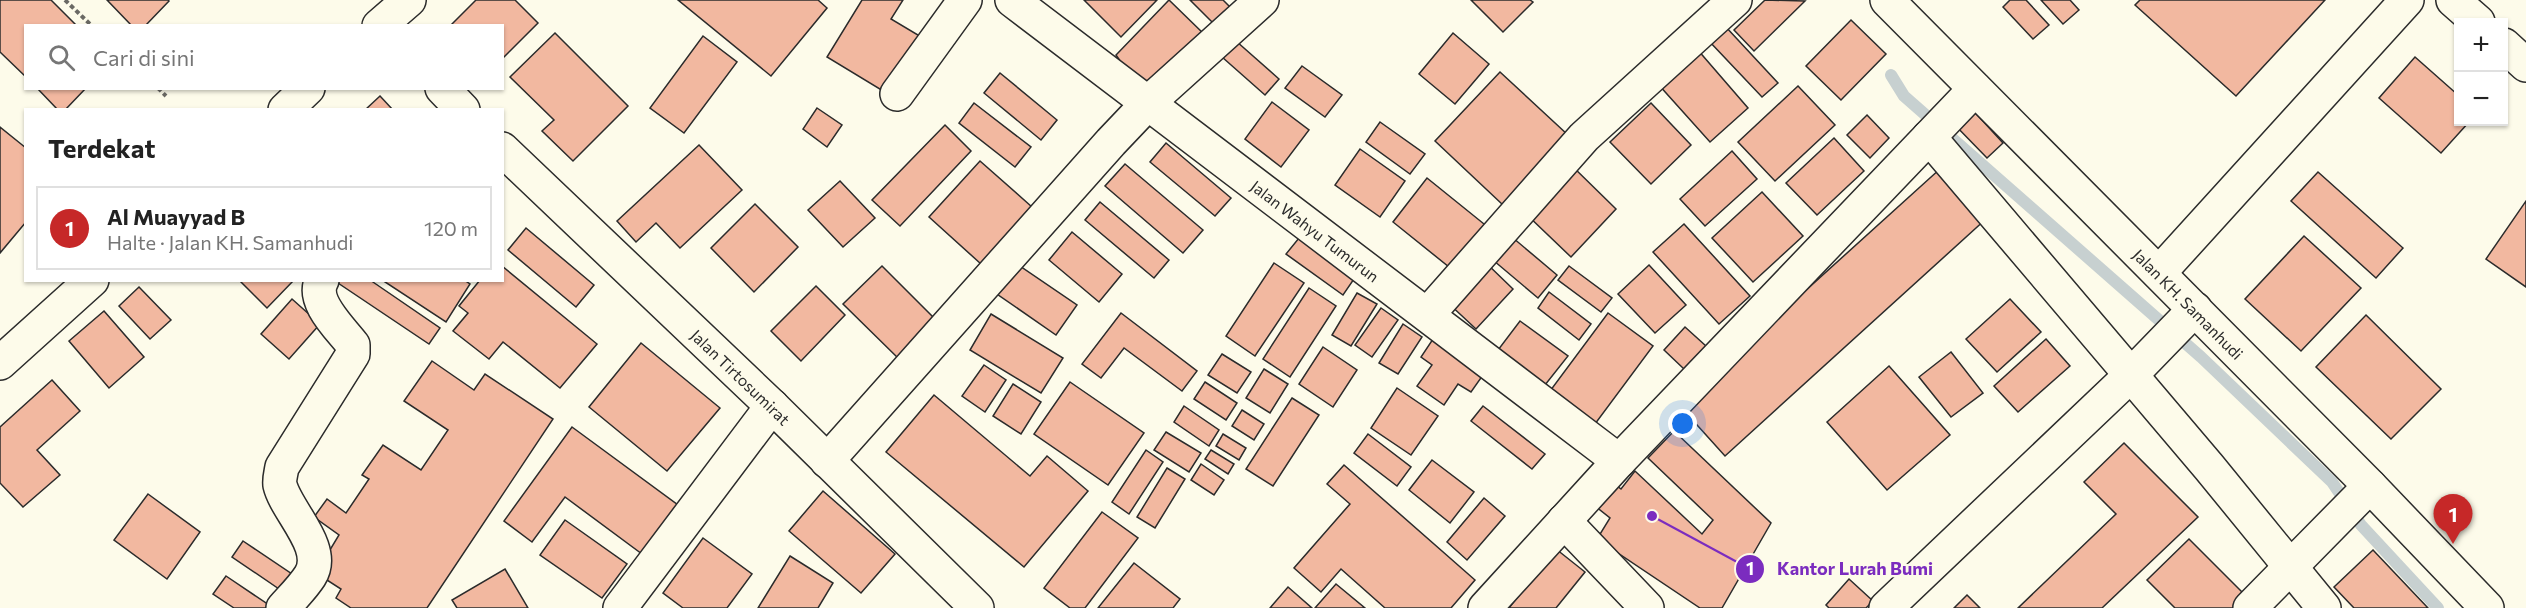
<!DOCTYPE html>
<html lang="id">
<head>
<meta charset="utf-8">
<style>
	:root { --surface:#fff; --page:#f6f6f6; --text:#222; --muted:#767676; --line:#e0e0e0; --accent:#c62828 }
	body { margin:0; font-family:Commissioner,sans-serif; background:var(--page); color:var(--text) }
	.controls { position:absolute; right:18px; top:18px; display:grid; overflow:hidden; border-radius:0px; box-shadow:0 2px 4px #0004 }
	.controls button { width:54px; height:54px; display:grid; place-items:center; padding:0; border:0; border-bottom:2px solid var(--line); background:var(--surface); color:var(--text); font:30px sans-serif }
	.you { position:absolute; left:1683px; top:424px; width:21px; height:21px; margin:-15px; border:4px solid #fff; border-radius:50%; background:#1a73e8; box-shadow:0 0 0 9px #1a73e833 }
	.badge { display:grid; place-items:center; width:39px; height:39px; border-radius:50%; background:var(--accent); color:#fff; font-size:20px; font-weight:700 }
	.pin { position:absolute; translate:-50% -50px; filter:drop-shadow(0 2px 3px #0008) }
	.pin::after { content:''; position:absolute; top:32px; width:21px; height:18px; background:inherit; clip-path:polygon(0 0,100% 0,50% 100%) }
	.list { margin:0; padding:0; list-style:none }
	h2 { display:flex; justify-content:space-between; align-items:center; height:78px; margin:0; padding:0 24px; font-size:26px }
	h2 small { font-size:20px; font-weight:400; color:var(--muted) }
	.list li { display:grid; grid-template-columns:39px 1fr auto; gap:18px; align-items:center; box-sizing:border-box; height:84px; margin:0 12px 12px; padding:0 12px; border:2px solid var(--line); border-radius:0px }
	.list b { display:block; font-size:22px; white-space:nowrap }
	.list p { margin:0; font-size:20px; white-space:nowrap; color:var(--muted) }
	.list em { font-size:20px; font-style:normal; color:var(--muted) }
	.icon { flex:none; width:33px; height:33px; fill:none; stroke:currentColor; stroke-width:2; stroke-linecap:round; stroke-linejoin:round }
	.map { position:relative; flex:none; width:2526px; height:608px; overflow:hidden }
	.search { position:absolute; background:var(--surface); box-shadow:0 2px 4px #0004; left:24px; top:24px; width:480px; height:66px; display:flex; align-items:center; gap:15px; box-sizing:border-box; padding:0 21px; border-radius:0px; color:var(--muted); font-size:22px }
	.panel { position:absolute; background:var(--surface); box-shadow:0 2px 4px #0004; left:24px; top:108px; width:480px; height:174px; border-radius:0px }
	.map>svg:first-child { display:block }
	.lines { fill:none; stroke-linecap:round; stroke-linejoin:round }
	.stream { stroke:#c7d0d0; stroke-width:12 }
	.building { fill:#f2b8a0; stroke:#2b2b2b; stroke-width:1.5 }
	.minor-casing { stroke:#2b2b2b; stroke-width:36 }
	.major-casing { stroke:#2b2b2b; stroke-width:36 }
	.path { stroke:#6a6964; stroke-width:4; stroke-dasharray:4.5 3; stroke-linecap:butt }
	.minor { stroke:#fdfbea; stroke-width:33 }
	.major { stroke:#fdfbea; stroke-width:33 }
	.labels { text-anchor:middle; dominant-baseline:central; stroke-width:4.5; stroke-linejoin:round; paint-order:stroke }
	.street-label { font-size:16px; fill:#2b2b2b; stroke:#fdfbea }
	.leader { fill:none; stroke:#7b2cbf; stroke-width:2 }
	.callout-dot { fill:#7b2cbf; stroke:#fdfbea; stroke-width:2 }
	.mark-label { font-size:18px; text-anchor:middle; font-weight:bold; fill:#fff }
	.callout-label { font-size:18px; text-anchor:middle; font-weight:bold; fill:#7b2cbf; stroke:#fdfbea; stroke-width:4.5; stroke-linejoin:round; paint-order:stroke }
</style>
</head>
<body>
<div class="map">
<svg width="2526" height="608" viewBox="0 0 2526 608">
	<rect width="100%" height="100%" fill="#fdfbea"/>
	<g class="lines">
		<path class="stream" d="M1891 75 1904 96 2201 357 2332 482 2361 525 2438 608"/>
	</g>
	<g class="building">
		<path d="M0 0H51L77 26H26V77L0 52Z"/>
		<path d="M107 0H168L169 1 145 26H132Z"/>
		<path d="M476 0H515L538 23 502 59V26H450Z"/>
		<path d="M678 0H818L827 8 771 76Z"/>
		<path d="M862 0H903L891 19 923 38 888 94 827 57Z"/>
		<path d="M1084 0H1157L1121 37Z"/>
		<path d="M1169 0 1207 37 1145 97 1116 55Z"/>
		<path d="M1190 0H1223L1231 8 1215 25Z"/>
		<path d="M1471 0H1530L1533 2 1503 32Z"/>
		<path d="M1765 0 1805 1 1754 51 1734 30Z"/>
		<path d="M2010 0H2026L2049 25 2033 39 2003 7Z"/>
		<path d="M2041 0H2070L2079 10 2063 24Z"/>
		<path d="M2140 0H2325L2236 96 2135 5Z"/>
		<path d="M1851 20 1886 54 1841 100 1806 66Z"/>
		<path d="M1725 26 1778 83 1762 97 1709 41Z"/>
		<path d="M555 33 628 106 573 161 542 131 554 120 510 77Z"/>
		<path d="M1453 33 1489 64 1455 104 1419 74Z"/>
		<path d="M703 36 737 62 684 133 650 108Z"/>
		<path d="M1236 41 1279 79 1265 95 1222 57Z"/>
		<path d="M1697 49 1748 108 1710 142 1658 84Z"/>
		<path d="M2415 57 2458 95V122H2469L2441 153 2379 98Z"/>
		<path d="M1302 66 1342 95 1325 117 1285 88Z"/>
		<path d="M1500 72 1568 135 1503 205 1435 141Z"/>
		<path d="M1000 73 1057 120 1041 140 984 93Z"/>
		<path d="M1798 86 1835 125 1775 181 1738 142Z"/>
		<path d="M37 88H86L65 110H58Z"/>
		<path d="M380 96 393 110H365Z"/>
		<path d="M1272 102 1309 130 1281 167 1245 139Z"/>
		<path d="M974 103 1031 147 1015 167 959 123Z"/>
		<path d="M1651 103 1691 145 1651 184 1610 142Z"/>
		<path d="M1970 107 2003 143 1987 158 1953 123Z"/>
		<path d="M817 108 842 125 827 147 803 129Z"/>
		<path d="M1867 115 1889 138 1870 158 1847 135Z"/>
		<path d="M1380 122 1425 154 1410 174 1366 142Z"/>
		<path d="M945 125 971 151 900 226 872 200Z"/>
		<path d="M0 127 26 148V222L0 253Z"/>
		<path d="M1834 138 1864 171 1817 215 1786 183Z"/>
		<path d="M1166 143 1231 198 1215 216 1150 162Z"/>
		<path d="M699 145 742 190 680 248 656 223 636 242 617 221Z"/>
		<path d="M1360 149 1405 181 1380 217 1335 185Z"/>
		<path d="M1732 151 1757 179 1705 226 1680 199Z"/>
		<path d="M980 161 1032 207 981 264 929 217Z"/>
		<path d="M1568 162 1616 209 1571 257 1522 210Z"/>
		<path d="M1125 164 1203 230 1183 253 1105 186Z"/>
		<path d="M1941 168 1987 218 1725 456 1679 405Z"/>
		<path d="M2318 172 2403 248 2376 278 2291 201Z"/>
		<path d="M1427 178 1489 228 1454 271 1393 222Z"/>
		<path d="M840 181 875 218 843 247 808 210Z"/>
		<path d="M1762 192 1803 236 1753 282 1712 238Z"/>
		<path d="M2526 201V287L2486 259Z"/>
		<path d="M1100 202 1169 260 1154 278 1085 220Z"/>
		<path d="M755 204 798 247 754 292 711 248Z"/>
		<path d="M1684 224 1750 296 1719 324 1653 252Z"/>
		<path d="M526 228 594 285 576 307 508 250Z"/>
		<path d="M1072 232 1122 274 1099 302 1049 260Z"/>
		<path d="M1506 232 1557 275 1538 298 1487 255Z"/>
		<path d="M2304 236 2361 288 2301 351 2245 299Z"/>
		<path d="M1299 238 1354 279 1343 295 1286 254Z"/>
		<path d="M1484 261 1513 289 1476 329 1446 301Z"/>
		<path d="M1014 262 1077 305 1056 335 994 292Z"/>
		<path d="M1274 263 1304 283 1255 356 1226 336Z"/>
		<path d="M1649 265 1686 305 1655 333 1618 294Z"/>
		<path d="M502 266 597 344 560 388 503 342 489 359 453 331 468 313 459 306 480 280H502Z"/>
		<path d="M882 266 937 321 900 360 843 304Z"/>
		<path d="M1569 266 1612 298 1601 312 1558 280Z"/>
		<path d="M239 280H294L267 308Z"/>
		<path d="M370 280 440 328 429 344 335 281Z"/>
		<path d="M382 280H464L470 284 446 322Z"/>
		<path d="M816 286 845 315 801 361 771 331Z"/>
		<path d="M139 287 171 320 150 339 119 306Z"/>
		<path d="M1309 288 1336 306 1290 377 1263 359Z"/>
		<path d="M1549 292 1591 324 1579 340 1538 308Z"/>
		<path d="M1357 293 1377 304 1351 346 1332 335Z"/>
		<path d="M292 299 320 324 289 359 261 334Z"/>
		<path d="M2010 299 2041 332 1997 372 1966 339Z"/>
		<path d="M1381 308 1398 320 1372 357 1355 345Z"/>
		<path d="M104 311 144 357 109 388 69 341Z"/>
		<path d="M1121 313 1197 371 1182 391 1124 348 1101 378 1082 364Z"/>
		<path d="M1608 313 1653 346 1595 424 1550 391Z"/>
		<path d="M991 314 1063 358 1041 393 970 350Z"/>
		<path d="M2366 315 2441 389 2391 439 2316 367Z"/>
		<path d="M1520 321 1568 356 1545 385 1498 350Z"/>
		<path d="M1403 324 1422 337 1398 374 1379 363Z"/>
		<path d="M1685 327 1706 346 1684 369 1664 350Z"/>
		<path d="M1433 339 1483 375 1471 392 1458 384 1444 405 1417 386 1432 365 1421 357Z"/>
		<path d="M2046 339 2070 366 2018 412 1994 386Z"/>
		<path d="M641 343 720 408 667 471 589 407Z"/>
		<path d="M1323 347 1357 370 1333 407 1299 384Z"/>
		<path d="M1951 352 1983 393 1951 417 1919 377Z"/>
		<path d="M1222 354 1251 372 1237 393 1208 375Z"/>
		<path d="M432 361 474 390 485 374 553 419 427 608H351L336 598 341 589 316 573 339 535 314 517 327 499 346 513 369 479 362 475 383 445 421 470 448 430 404 401Z"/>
		<path d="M984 365 1006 380 985 412 962 396Z"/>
		<path d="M1889 366 1950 435 1887 490 1827 422Z"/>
		<path d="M1264 369 1288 384 1270 413 1246 398Z"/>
		<path d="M52 380 80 411 37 450 60 475 23 507 0 483V427Z"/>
		<path d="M1070 382 1144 433 1108 485 1034 434Z"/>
		<path d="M1205 382 1237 403 1226 420 1194 399Z"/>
		<path d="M1013 384 1041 402 1021 434 993 416Z"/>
		<path d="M1397 388 1438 416 1411 455 1371 428Z"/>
		<path d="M934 395 1030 476 1047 456 1088 491 1024 567 886 452Z"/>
		<path d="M1292 398 1319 415 1273 486 1246 469Z"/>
		<path d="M1184 406 1219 430 1209 446 1174 422Z"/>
		<path d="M1483 406 1545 454 1532 469 1471 421Z"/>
		<path d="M1242 410 1264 424 1254 440 1232 426Z"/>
		<path d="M572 427 678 505 642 554 565 497 532 542 504 521Z"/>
		<path d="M1674 431 1771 523 1722 608H1700L1597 539 1610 518 1595 506 1612 482 1621 489 1635 471 1702 534 1713 520 1648 458Z"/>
		<path d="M1166 432 1201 453 1189 472 1154 450Z"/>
		<path d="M1223 434 1246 448 1239 460 1216 446Z"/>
		<path d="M1368 434 1411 467 1397 486 1354 453Z"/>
		<path d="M2124 443 2198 517 2102 608H2018L2116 514 2084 482Z"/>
		<path d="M1146 450 1163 462 1129 514 1112 502Z"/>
		<path d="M1211 450 1234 464 1228 474 1205 459Z"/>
		<path d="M1432 460 1474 492 1450 523 1409 490Z"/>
		<path d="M1201 464 1224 480 1214 495 1191 480Z"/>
		<path d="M1344 465 1475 580 1451 608H1385L1341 569 1321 592 1294 568 1350 504 1327 484Z"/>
		<path d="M1167 468 1185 479 1155 528 1137 517Z"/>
		<path d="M823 491 895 554 861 593 789 531Z"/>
		<path d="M148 494 200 532 167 579 114 540Z"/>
		<path d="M1484 498 1505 516 1467 560 1447 542Z"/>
		<path d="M1102 512 1138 538 1085 608H1070L1044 588Z"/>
		<path d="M565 520 627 564 602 598 540 555Z"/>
		<path d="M703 538 752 574 727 608H683L663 593Z"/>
		<path d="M2189 539 2245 595 2233 608H2175L2147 580Z"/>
		<path d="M243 541 292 574 282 591 232 557Z"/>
		<path d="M1556 549 1585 572 1556 608H1509Z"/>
		<path d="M2373 550 2428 608H2354L2334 587Z"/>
		<path d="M790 556 833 583 818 608H758Z"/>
		<path d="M1134 563 1180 599 1173 608H1098Z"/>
		<path d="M505 569 528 608H457L452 600Z"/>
		<path d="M226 576 269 605 267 608H234L213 594Z"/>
		<path d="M1849 579 1873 601 1866 608H1829L1826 605Z"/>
		<path d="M1336 584 1365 608H1315Z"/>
		<path d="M1288 587 1312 608H1270Z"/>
		<path d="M1967 595 1980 608H1954Z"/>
	</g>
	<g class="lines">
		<defs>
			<g id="minor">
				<path id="s1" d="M1012 0 1619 461"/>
				<path d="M2453 0 2478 22"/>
				<path d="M379 26 409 0"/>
				<path d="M2504 45 2526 65"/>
				<path d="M442 88 463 110"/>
				<path d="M897 94 965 0"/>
				<path d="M285 110 308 88"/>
				<path d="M1929 137 2209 467 2324 608"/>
				<path id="s2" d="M502 149 772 406 977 608"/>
				<path d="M2159 273 2407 0"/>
				<path d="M1428 314 1584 137 1735 0"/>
				<path d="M0 363 92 280"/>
				<path d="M827 461 1111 142 1149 102 1262 0"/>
				<path d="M1564 521 1647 608"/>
				<path d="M283 608C292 598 303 587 310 576 328 548 286 511 280 485 279 480 281 473 282 467L353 354V345C341 329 310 301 322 280"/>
				<path d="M620 608 772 406"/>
				<path d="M1485 608 1619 461 1975 89"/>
				<path d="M1886 608 2131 375 2195 309"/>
				<path d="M2250 608 2370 486"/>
			</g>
			<g id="major">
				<path id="s3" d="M1887 0 2370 486 2487 608"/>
			</g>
		</defs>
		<use href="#minor" class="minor-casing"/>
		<use href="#major" class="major-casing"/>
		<g class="path">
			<path d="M65 0 92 26"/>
			<path d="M158 88 166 96"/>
		</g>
		<use href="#minor" class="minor"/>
		<use href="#major" class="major"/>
	</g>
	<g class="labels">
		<g class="street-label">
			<text stroke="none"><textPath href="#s1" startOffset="381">Jalan Wahyu Tumurun</textPath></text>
			<text stroke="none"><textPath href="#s3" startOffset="428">Jalan KH. Samanhudi</textPath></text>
			<text stroke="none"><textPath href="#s2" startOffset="330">Jalan Tirtosumirat</textPath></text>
		</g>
	</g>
	<path class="leader" d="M1652 516L1750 569"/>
	<g class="callout-dot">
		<circle cx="1652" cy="516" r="6"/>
		<circle cx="1750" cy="569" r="15"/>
	</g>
	<g class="mark-label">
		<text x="1750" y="575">1</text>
	</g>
	<g class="callout-label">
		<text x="1855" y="575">Kantor Lurah Bumi</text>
	</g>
</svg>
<div class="controls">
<button>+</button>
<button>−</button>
</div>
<div class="you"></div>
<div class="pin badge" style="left:2453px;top:544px">1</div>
<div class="search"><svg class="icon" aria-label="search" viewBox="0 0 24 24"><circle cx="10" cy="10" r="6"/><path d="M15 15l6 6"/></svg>Cari di sini</div>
<section class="panel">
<h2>Terdekat<small></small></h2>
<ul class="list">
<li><span class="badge">1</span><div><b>Al Muayyad B</b><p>Halte · Jalan KH. Samanhudi</p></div><em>120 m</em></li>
</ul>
</section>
</div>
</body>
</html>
